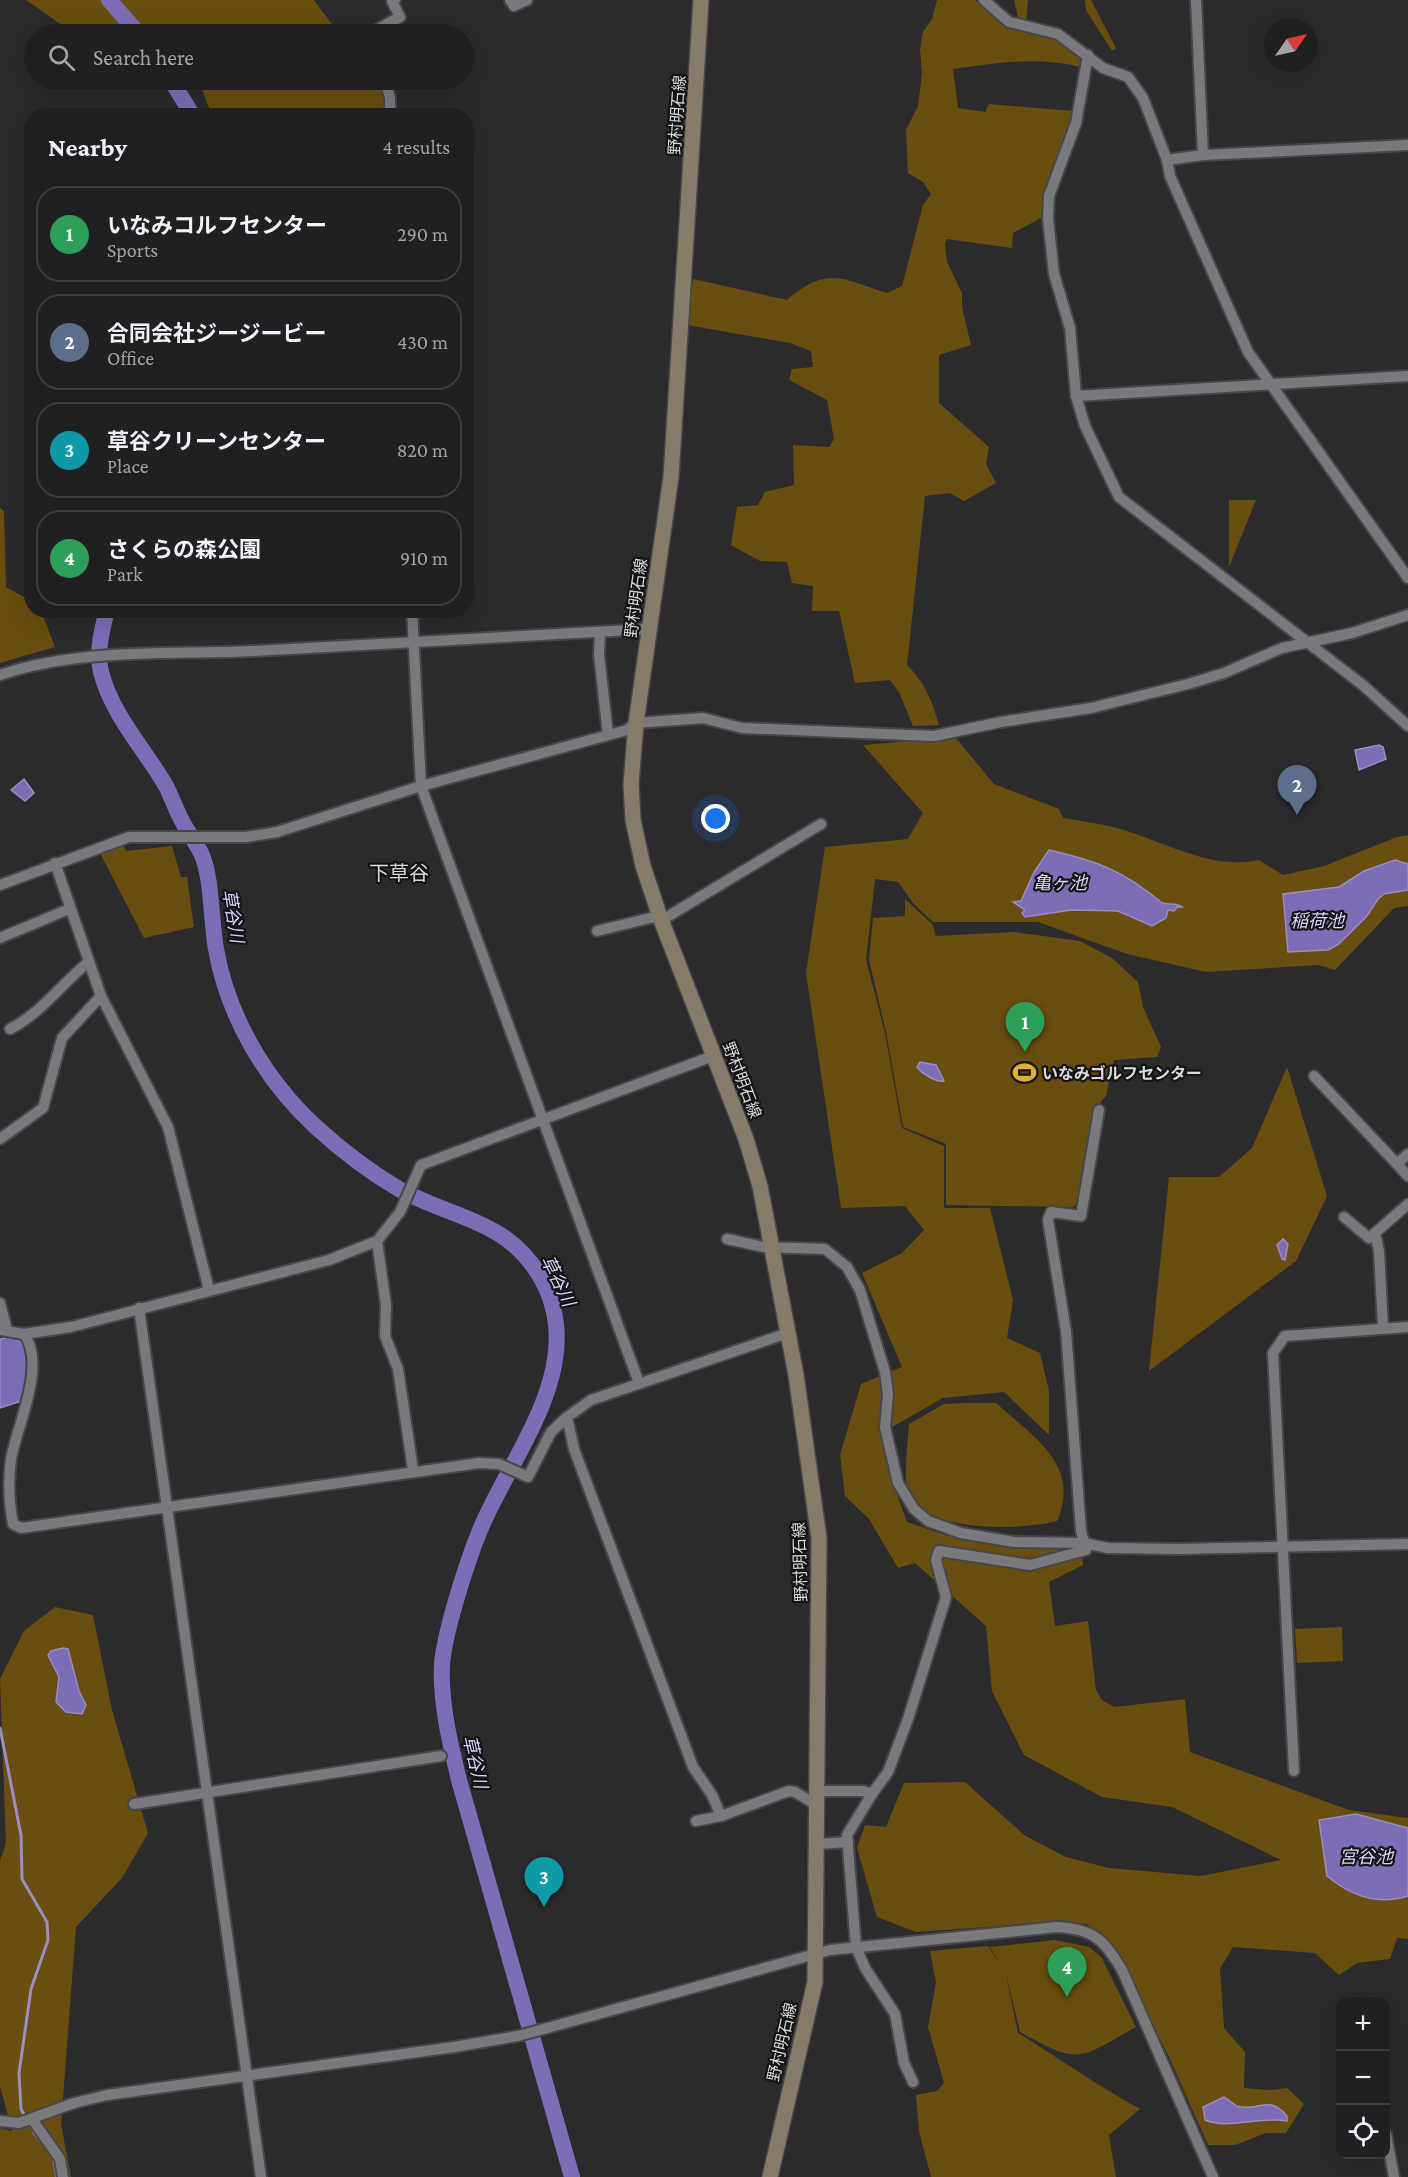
<!DOCTYPE html>
<html lang="en">
<head>
<meta charset="utf-8">
<style>
	:root { --surface:#202022; --page:#28282a; --text:#f1f3f6; --muted:#a2a3a5; --line:#3d3e40; --accent:#b45309 }
	body { margin:0; font-family:"Crimson Pro","Noto Sans JP",serif; background:var(--page); color:var(--text) }
	.controls { position:absolute; right:18px; bottom:18px; display:grid; overflow:hidden; border-radius:12px; box-shadow:0 6px 24px #0002 }
	.controls button { width:54px; height:54px; display:grid; place-items:center; padding:0; border:0; border-bottom:2px solid var(--line); background:var(--surface); color:var(--text); font:30px sans-serif }
	.compass { position:absolute; left:1264px; top:18px; width:54px; height:54px; border-radius:50%; background:var(--surface); box-shadow:0 6px 24px #0002; rotate:56deg }
	.you { position:absolute; left:716px; top:819px; width:21px; height:21px; margin:-15px; border:4px solid #fff; border-radius:50%; background:#1a73e8; box-shadow:0 0 0 9px #1a73e833 }
	.badge { display:grid; place-items:center; width:39px; height:39px; border-radius:50%; background:var(--accent); color:#fff; font-size:20px; font-weight:700 }
	.pin { position:absolute; translate:-50% -50px; filter:drop-shadow(0 2px 3px #0008) }
	.pin::after { content:''; position:absolute; top:32px; width:21px; height:18px; background:inherit; clip-path:polygon(0 0,100% 0,50% 100%) }
	.list { margin:0; padding:0; list-style:none }
	h2 { display:flex; justify-content:space-between; align-items:center; height:78px; margin:0; padding:0 24px; font-size:26px }
	h2 small { font-size:20px; font-weight:400; color:var(--muted) }
	.list li { display:grid; grid-template-columns:39px 1fr auto; gap:18px; align-items:center; box-sizing:border-box; height:96px; margin:0 12px 12px; padding:0 12px; border:2px solid var(--line); border-radius:24px }
	.list b { display:block; font-size:22px; white-space:nowrap }
	.list p { margin:0; font-size:20px; white-space:nowrap; color:var(--muted) }
	.list em { font-size:20px; font-style:normal; color:var(--muted) }
	.icon { flex:none; width:33px; height:33px; fill:none; stroke:currentColor; stroke-width:2; stroke-linecap:round; stroke-linejoin:round }
	.map { position:relative; flex:none; width:1408px; height:2177px; overflow:hidden }
	.search { position:absolute; background:var(--surface); box-shadow:0 6px 24px #0002; left:24px; top:24px; width:450px; height:66px; display:flex; align-items:center; gap:15px; box-sizing:border-box; padding:0 21px; border-radius:33px; color:var(--muted); font-size:22px }
	.panel { position:absolute; background:var(--surface); box-shadow:0 6px 24px #0002; left:24px; top:108px; width:450px; height:510px; border-radius:24px }
	.map>svg:first-child { display:block }
	.green { fill:#694e0f }
	.water { fill:#7d6db6; stroke:#998dc1; stroke-width:1.5 }
	.lines { fill:none; stroke-linecap:round; stroke-linejoin:round }
	.stream { stroke:#998dc1; stroke-width:3 }
	.river { stroke:#7d6db6; stroke-width:16 }
	.minor-casing { stroke:#474649; stroke-width:14 }
	.secondary-casing { stroke:#474649; stroke-width:18 }
	.minor { stroke:#7a7a7e; stroke-width:10 }
	.secondary { stroke:#867c6a; stroke-width:15 }
	.labels { text-anchor:middle; dominant-baseline:central; stroke-width:4.5; stroke-linejoin:round; paint-order:stroke }
	.street-label { font-size:16px; fill:#dad9dc; stroke:#141415 }
	.poi-label { font-size:16px; font-weight:bold; fill:#dad9dc; stroke:#141415; text-anchor:start }
	.water-label { font-size:18px; font-style:italic; fill:#d8d2fb; stroke:#141415 }
	.quarter-label { font-size:20px; fill:#dad9dc; stroke:#141415 }
</style>
</head>
<body>
<div class="map">
<svg width="1408" height="2177" viewBox="0 0 1408 2177">
	<rect width="100%" height="100%" fill="#2b2b2e"/>
	<g class="green">
		<path d="M26 0H314L339 34H79L73 33Z"/>
		<path d="M937 0H975L1007 27 1063 40 1086 56 1080 67C1034 56 999 63 953 69L958 108 985 112 989 104 1074 111V121L1047 188 1041 218 1013 233 1012 248 947 239 945 244 947 262 962 293V307L971 345 939 355V403L989 447 986 464 996 483 964 501 950 493 925 496 907 665C925 683 932 700 939 725L913 726 899 692 890 680 855 683 839 611H812L813 586 792 583 787 562 760 561 731 545 737 507 758 505 765 492 794 485 793 445 829 447 834 439 827 400 789 380 792 369 813 367 811 351 790 343 687 325 693 279 787 300C828 265 842 279 887 293L902 286 923 205 931 194 923 182 908 173 906 130 918 106 922 73 920 49 923 32 932 19Z"/>
		<path d="M1014 0H1028L1026 22 1018 17Z"/>
		<path d="M1085 0H1091L1116 48 1112 51 1086 10Z"/>
		<path d="M194 80H382L385 115H212L202 90Z"/>
		<path d="M1229 500H1256L1229 567Z"/>
		<path d="M0 508 4 511 6 587 31 601 32 610 41 611 55 647 0 663Z"/>
		<path d="M955 737 994 784 1059 809 1063 818C1080 821 1097 823 1113 827 1160 839 1210 871 1259 860L1283 875 1324 866 1397 837 1408 835V906L1394 908 1335 970 1318 965 1206 972 1127 954 1038 922H933L913 903 898 882 875 879 866 960 885 1033 902 1128 944 1146V1208H990L1013 1300 1007 1338 1040 1353 1049 1391V1435L1004 1392 943 1398 880 1434 892 1481 907 1522 948 1536 1036 1547 1081 1548 1083 1565 1049 1582 1055 1626 1088 1621 1096 1690 1102 1700 1114 1707 1185 1699 1190 1752 1349 1810 1408 1818V1939L1397 1938 1390 1959 1357 1963 1339 1975 1315 1953 1233 1947 1220 1969 1224 2028 1245 2052 1244 2088 1269 2090 1287 2088 1304 2104 1286 2133H1266L1235 2145H1208L1169 2057 1119 1956 1099 1932 1087 1924 1059 1922 916 1932 877 1917 857 1848 865 1825 886 1827 904 1783 965 1782 1024 1835 1066 1857 1109 1868 1201 1876 1281 1860 1172 1807 1102 1797 1024 1755 992 1691 986 1626 915 1563 898 1568 869 1519 845 1496 840 1455 861 1384 902 1367 862 1273 902 1253 924 1230 905 1206 841 1208 806 973 825 847 908 839 923 813 863 745Z"/>
		<path d="M122 842 126 851 172 846 181 877H187L194 927 144 938 100 853Z"/>
		<path d="M905 899 932 924 936 936 1014 932 1080 941 1112 958 1138 982 1143 1007 1161 1047 1157 1057 1114 1060 1106 1096 1095 1109 1080 1201 1073 1207 946 1205V1144L903 1127 886 1032 869 960 873 918 905 916Z"/>
		<path d="M1287 1067 1327 1196 1296 1261 1149 1371 1169 1177H1219L1252 1148Z"/>
		<path d="M967 1403H996C1032 1436 1082 1465 1057 1521 1021 1530 919 1535 907 1488 904 1475 908 1439 909 1424L944 1404Z"/>
		<path d="M55 1607 93 1615 112 1710 148 1833 122 1878 76 1927 61 2124 71 2177H0V2128L12 2131 0 2086V1861L6 1843 0 1679 24 1631Z"/>
		<path d="M1342 1627 1343 1661 1297 1663 1295 1629Z"/>
		<path d="M1055 1940 1089 1947 1102 1958 1136 2027C1079 2059 1080 2066 1020 2032L1005 1970 1018 2033C1059 2058 1098 2086 1140 2109L1109 2135 1116 2177H931L919 2131 916 2095 937 2091 944 2083 928 2027 936 1983 930 1951 988 1946 1001 1965 990 1947Z"/>
	</g>
	<g class="water">
		<path d="M1379 745 1383 747 1386 759 1359 770 1355 750Z"/>
		<path d="M24 779 34 793 25 801 11 790Z"/>
		<path d="M1049 850C1097 861 1122 870 1161 902 1166 906 1176 902 1182 907H1177L1174 911 1168 910 1166 918 1152 926 1118 911 1071 910 1025 917 1022 913 1025 910 1013 902 1021 901 1034 872Z"/>
		<path d="M1395 860 1408 864V890L1384 894 1378 899 1367 916 1339 944 1328 950 1288 952 1283 894 1339 887 1364 871Z"/>
		<path d="M920 1062 936 1065 944 1081C937 1083 921 1073 917 1067Z"/>
		<path d="M1283 1239 1288 1244 1285 1260 1282 1259 1277 1245Z"/>
		<path d="M14 1336C35 1352 28 1378 22 1401L0 1408V1339Z"/>
		<path d="M63 1648 68 1649 79 1691 86 1705 82 1714 66 1712 56 1702 59 1677 48 1655 51 1651Z"/>
		<path d="M1356 1814 1408 1828V1896C1377 1906 1351 1896 1327 1876L1319 1820Z"/>
		<path d="M1224 2097C1228 2099 1233 2104 1237 2106 1257 2113 1268 2093 1287 2116V2121C1260 2116 1228 2130 1205 2120L1203 2107Z"/>
	</g>
	<g class="lines">
		<g class="stream">
			<path d="M0 1728 21 1835 22 1879 47 1922 48 1940 31 1989 19 2073 21 2109 35 2134 45 2146"/>
			<path d="M53 2155 57 2177"/>
		</g>
		<g class="river">
			<path d="M109 0 139 34"/>
			<path d="M171 80 193 116"/>
			<path d="M107 610C102 630 96 652 101 672 112 715 144 748 166 786 171 796 175 807 180 817 186 830 195 841 201 853 212 875 211 923 216 949 228 1017 266 1081 316 1127 341 1150 370 1172 399 1189 452 1219 509 1219 542 1280 589 1366 512 1453 480 1530 467 1562 445 1630 442 1664 440 1702 450 1743 459 1780L572 2177"/>
		</g>
		<defs>
			<g id="minor">
				<path d="M510 0 514 6 527 0"/>
				<path d="M984 0 1009 22 1058 34 1103 68 1128 77 1143 98 1167 160 1170 176 1248 352 1408 578"/>
				<path d="M1196 0 1203 155"/>
				<path d="M369 34 400 17 392 1 395 0"/>
				<path d="M1088 55 1076 123 1049 196 1048 219 1054 274 1070 328 1076 396 1085 426 1119 497 1364 686 1408 726"/>
				<path d="M385 80 390 98V116"/>
				<path d="M1167 160 1203 155 1408 145"/>
				<path d="M1076 396 1408 376"/>
				<path d="M412 610 421 786 639 1383"/>
				<path d="M600 632 599 655 608 735"/>
				<path d="M0 675C80 648 168 655 252 651 384 644 517 636 650 629"/>
				<path d="M55 863 101 996 168 1127 209 1290"/>
				<path d="M0 885 129 837H246L277 832 421 786 627 730 636 723 703 718 742 728 934 736 1001 722 1091 708 1188 684 1224 673 1282 648 1352 633 1408 615"/>
				<path d="M597 931 650 918 667 917 821 824"/>
				<path d="M0 938 69 909"/>
				<path d="M10 1029C41 1013 61 985 87 963"/>
				<path d="M1314 1076 1397 1164"/>
				<path d="M0 1139 43 1108 62 1038 101 996"/>
				<path d="M1408 1154 1397 1164 1408 1176"/>
				<path d="M1344 1217 1369 1238 1375 1233"/>
				<path d="M727 1239 764 1247 825 1249 847 1267 860 1290 885 1372 888 1394 885 1427 898 1483 914 1509 928 1521 961 1533 1014 1542 1084 1543 1108 1548 1178 1549 1408 1544"/>
				<path d="M377 1241 386 1305 385 1336 398 1369 413 1470"/>
				<path d="M0 1303 7 1330"/>
				<path d="M139 1308 261 2177"/>
				<path d="M1383 1328 1379 1251 1375 1233 1408 1204"/>
				<path d="M0 1330 24 1334 71 1327 329 1260 377 1241 400 1212 421 1165 713 1056"/>
				<path d="M788 1333 591 1400 567 1417 574 1449 693 1767 712 1795 721 1816 789 1791 795 1792 818 1806"/>
				<path d="M24 1334C47 1365 17 1425 11 1459 8 1480 9 1503 13 1524L21 1528 479 1463 499 1464 528 1477 551 1432 567 1417"/>
				<path d="M1294 1771 1273 1353 1285 1336 1408 1327"/>
				<path d="M818 1791H863L872 1794 888 1772 908 1719 946 1597 936 1560 939 1551 1030 1565 1086 1550 1081 1531 1066 1331 1048 1220 1051 1212 1081 1216 1099 1110"/>
				<path d="M872 1794 847 1835 856 1947 865 1968 895 2014 904 2063 913 2082"/>
				<path d="M134 1804 441 1756"/>
				<path d="M696 1821 721 1816"/>
				<path d="M818 1844 848 1842"/>
				<path d="M32 2119 60 2159 63 2177"/>
				<path d="M0 2121 19 2123 74 2103 107 2095 454 2047 518 2036 830 1950 1057 1927C1093 1929 1104 1939 1122 1970L1213 2177"/>
				<path d="M1386 2134 1394 2177"/>
			</g>
			<path id="secondary" d="M701 0 671 477 636 723 631 784 633 820 643 866 660 917 746 1139 760 1186 796 1375 819 1538 815 1982 770 2177"/>
		</defs>
		<use href="#minor" class="minor-casing"/>
		<use href="#secondary" class="secondary-casing"/>
		<use href="#minor" class="minor"/>
		<use href="#secondary" class="secondary"/>
	</g>
	<defs>
		<symbol id="stadium-bare" viewBox="-9 -9 18 18"><path d="M0-5a6.5 5 0 1 0 0 10a6.5 5 0 1 0 0-10ZM-3.5-1.8h7v3.6h-7Z" fill="#e3ae35" stroke="#141415" stroke-width="2.5" paint-order="stroke"/></symbol>
	</defs>
	<g fill-rule="evenodd">
		<use href="#stadium-bare" x="1008" y="1056" width="33" height="33"/>
	</g>
	<g class="labels">
		<g class="street-label">
			<text transform="translate(677 115) rotate(-86)">野村明石線</text>
			<text transform="translate(636 598) rotate(-82)">野村明石線</text>
			<text transform="translate(742 1080) rotate(69)">野村明石線</text>
			<text transform="translate(800 1562) rotate(-92)">野村明石線</text>
			<text transform="translate(782 2042) rotate(-77)">野村明石線</text>
		</g>
		<g class="poi-label">
			<text x="1042" y="1073">いなみゴルフセンター</text>
		</g>
		<g class="water-label">
			<text x="1060" y="883">亀ヶ池</text>
			<text transform="translate(233 916) rotate(81)">草谷川</text>
			<text x="1317" y="921">稲荷池</text>
			<text transform="translate(558 1281) rotate(64)">草谷川</text>
			<text transform="translate(475 1762) rotate(77)">草谷川</text>
			<text x="1366" y="1857">宮谷池</text>
		</g>
		<g class="quarter-label">
			<text x="399" y="873">下草谷</text>
		</g>
	</g>
</svg>
<div class="controls">
<button>+</button>
<button>−</button>
<button><svg class="icon" aria-label="locate" viewBox="0 0 24 24"><circle cx="12" cy="12" r="6"/><path d="M12 2v4M12 18v4M2 12h4M18 12h4"/></svg></button>
</div>
<svg class="compass" viewBox="-18 -18 36 36"><path d="M0-13l5 13h-10z" fill="#e53935"/><path d="M0 13l5-13h-10z" fill="#a2a3a5"/></svg>
<div class="you"></div>
<div class="pin badge" style="left:1025px;top:1052px;background:#2e9e5b">1</div>
<div class="pin badge" style="left:1297px;top:815px;background:#5c6f8a">2</div>
<div class="pin badge" style="left:544px;top:1907px;background:#0f9aa8">3</div>
<div class="pin badge" style="left:1067px;top:1997px;background:#2e9e5b">4</div>
<div class="search"><svg class="icon" aria-label="search" viewBox="0 0 24 24"><circle cx="10" cy="10" r="6"/><path d="M15 15l6 6"/></svg>Search here</div>
<section class="panel">
<h2>Nearby<small>4 results</small></h2>
<ul class="list">
<li><span class="badge" style="background:#2e9e5b">1</span><div><b>いなみコルフセンター</b><p>Sports</p></div><em>290 m</em></li>
<li><span class="badge" style="background:#5c6f8a">2</span><div><b>合同会社ジージービー</b><p>Office</p></div><em>430 m</em></li>
<li><span class="badge" style="background:#0f9aa8">3</span><div><b>草谷クリーンセンター</b><p>Place</p></div><em>820 m</em></li>
<li><span class="badge" style="background:#2e9e5b">4</span><div><b>さくらの森公園</b><p>Park</p></div><em>910 m</em></li>
</ul>
</section>
</div>
</body>
</html>
